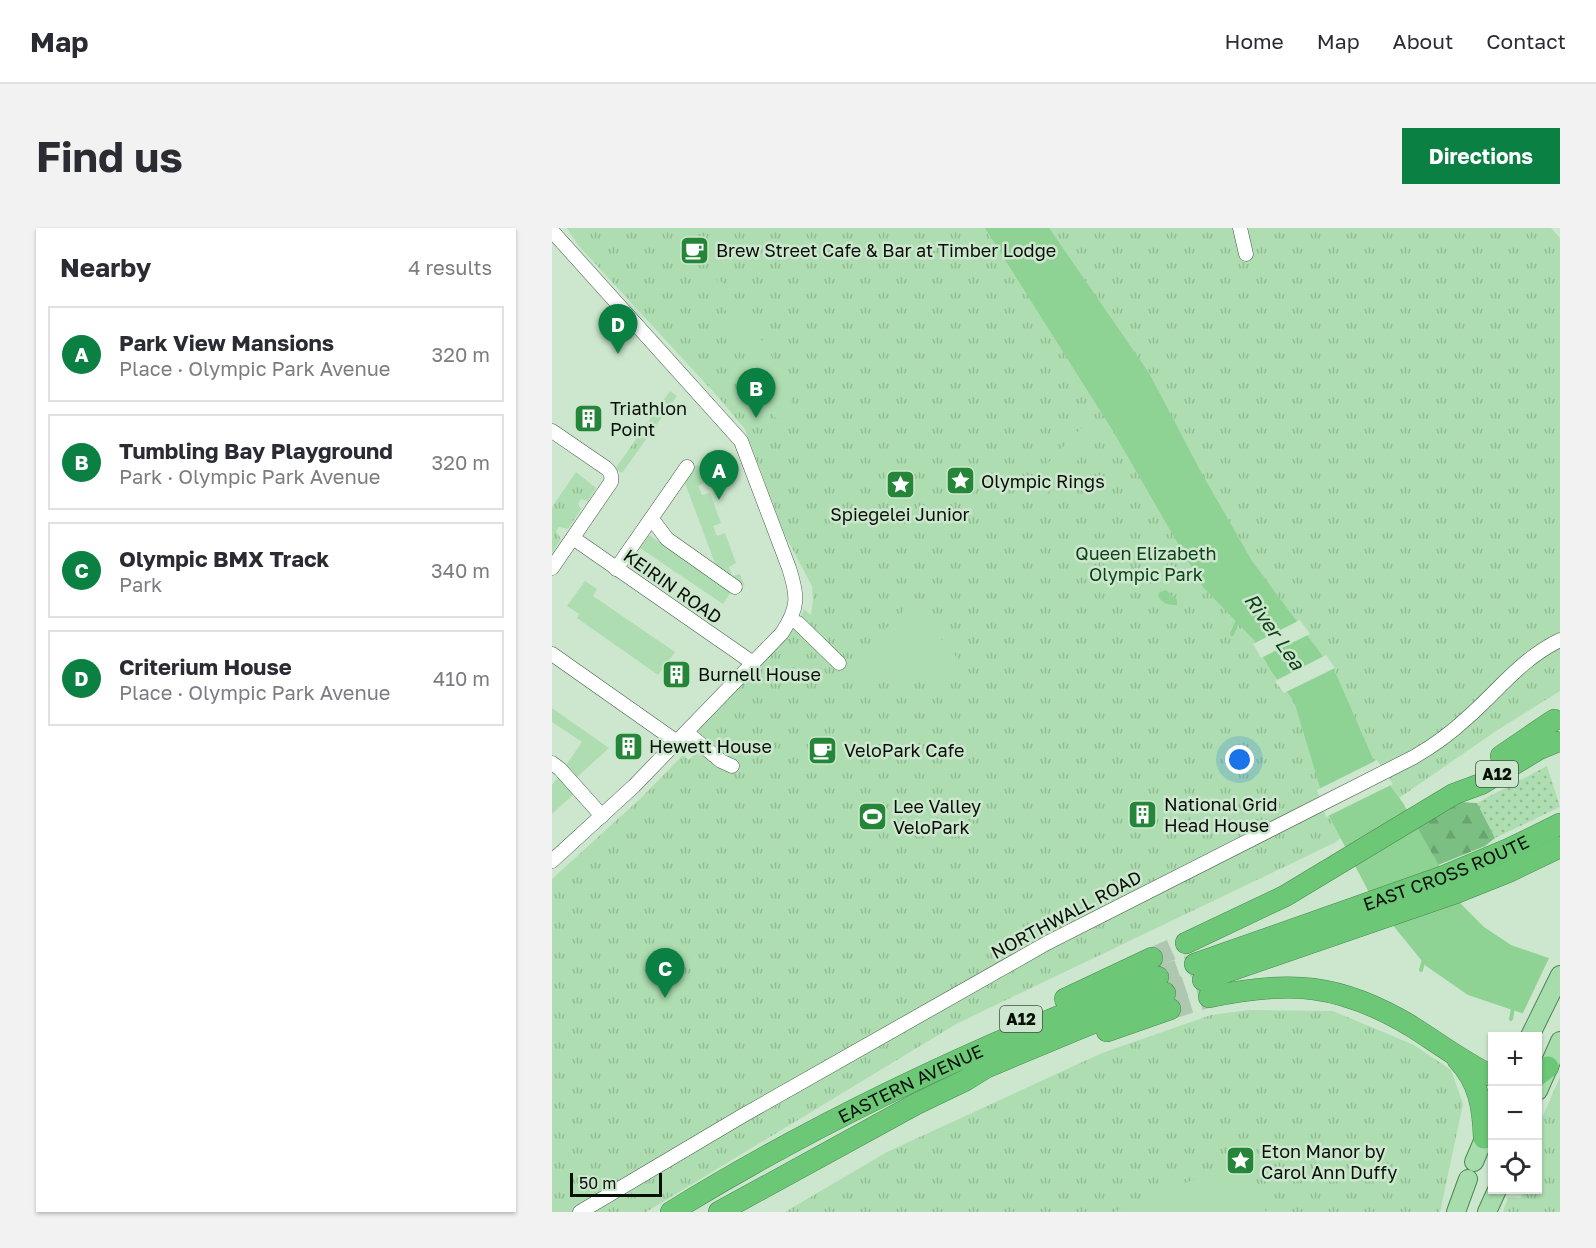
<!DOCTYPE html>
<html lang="en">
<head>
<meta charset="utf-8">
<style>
	:root { --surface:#fff; --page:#f2f2f3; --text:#2b2b33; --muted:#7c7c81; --line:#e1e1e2; --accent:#0b8043 }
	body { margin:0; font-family:"Golos Text",sans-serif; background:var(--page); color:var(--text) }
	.controls { position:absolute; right:18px; bottom:18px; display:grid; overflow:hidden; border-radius:0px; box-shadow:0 2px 4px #0004 }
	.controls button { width:54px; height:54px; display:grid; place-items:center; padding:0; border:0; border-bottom:2px solid var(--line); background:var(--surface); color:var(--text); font:30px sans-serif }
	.scale { position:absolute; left:18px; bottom:15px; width:92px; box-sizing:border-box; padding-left:6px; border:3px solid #070f07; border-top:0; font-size:16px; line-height:21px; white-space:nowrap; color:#070f07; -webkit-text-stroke:4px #cde7ce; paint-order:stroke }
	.you { position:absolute; left:688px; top:532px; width:21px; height:21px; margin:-15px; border:4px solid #fff; border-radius:50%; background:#1a73e8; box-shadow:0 0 0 9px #1a73e833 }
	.badge { display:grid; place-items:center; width:39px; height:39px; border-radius:50%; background:var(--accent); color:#fff; font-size:20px; font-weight:700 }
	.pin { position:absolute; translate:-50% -50px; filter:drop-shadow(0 2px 3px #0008) }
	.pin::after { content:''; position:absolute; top:32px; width:21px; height:18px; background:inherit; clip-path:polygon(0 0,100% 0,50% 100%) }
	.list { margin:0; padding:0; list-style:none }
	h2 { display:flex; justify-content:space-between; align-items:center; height:78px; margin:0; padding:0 24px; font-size:26px }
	h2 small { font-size:20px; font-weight:400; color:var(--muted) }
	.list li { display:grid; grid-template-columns:39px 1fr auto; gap:18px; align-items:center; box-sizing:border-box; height:96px; margin:0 12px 12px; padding:0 12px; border:2px solid var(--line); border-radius:0px }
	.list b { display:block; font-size:22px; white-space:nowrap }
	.list p { margin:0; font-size:20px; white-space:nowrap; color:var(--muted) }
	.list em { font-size:20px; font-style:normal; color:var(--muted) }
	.icon { flex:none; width:33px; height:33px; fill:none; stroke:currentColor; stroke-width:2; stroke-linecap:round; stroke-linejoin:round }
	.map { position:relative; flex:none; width:1008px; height:984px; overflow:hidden; border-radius:0px }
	header { display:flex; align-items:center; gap:36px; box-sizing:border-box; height:84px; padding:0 30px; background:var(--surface); border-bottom:2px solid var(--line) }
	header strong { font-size:28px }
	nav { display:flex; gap:33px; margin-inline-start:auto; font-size:21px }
	.intro { display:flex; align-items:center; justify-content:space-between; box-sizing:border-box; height:144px; padding:0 36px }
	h1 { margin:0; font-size:42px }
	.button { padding:15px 27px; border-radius:0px; background:var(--accent); color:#fff; font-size:21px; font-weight:700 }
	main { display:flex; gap:36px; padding:0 36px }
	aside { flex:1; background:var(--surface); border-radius:0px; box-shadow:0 2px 4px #0004 }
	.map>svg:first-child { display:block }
	.grass { fill:url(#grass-dots) }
	.forest { fill:url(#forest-firs) }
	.park { fill:url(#park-tufts) }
	.garden { fill:#adddb0 }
	.water { fill:#8ed294 }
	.pier { fill:#cde7ce }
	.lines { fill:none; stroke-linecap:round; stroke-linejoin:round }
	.stream { stroke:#8ed294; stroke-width:4 }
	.highway-tunnel { stroke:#afc7b0; stroke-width:21; stroke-dasharray:21 10; stroke-linecap:butt }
	.minor-casing { stroke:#485e4a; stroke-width:15 }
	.major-casing { stroke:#498750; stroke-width:20 }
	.highway-casing { stroke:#498750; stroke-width:22 }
	.minor { stroke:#fff; stroke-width:14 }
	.major { stroke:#a7ddad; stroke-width:18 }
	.highway { stroke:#6cc777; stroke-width:21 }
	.labels { text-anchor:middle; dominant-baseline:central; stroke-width:5; stroke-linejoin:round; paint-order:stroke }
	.shield { fill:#cde7ce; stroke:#425043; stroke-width:1.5 }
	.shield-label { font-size:16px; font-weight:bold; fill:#070f07 }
	.poi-label { font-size:18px; fill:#070f07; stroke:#cde7ce; text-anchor:start }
	.park-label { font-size:18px; fill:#0f4018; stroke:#cde7ce }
	.street-label { font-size:18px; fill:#070f07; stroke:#cde7ce }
	.water-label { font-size:20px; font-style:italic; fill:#0d3e17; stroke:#cde7ce }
</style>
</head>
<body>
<header>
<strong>Map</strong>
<nav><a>Home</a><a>Map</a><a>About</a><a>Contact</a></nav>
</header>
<div class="intro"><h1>Find us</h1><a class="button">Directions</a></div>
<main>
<aside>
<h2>Nearby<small>4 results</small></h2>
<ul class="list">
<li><span class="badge">A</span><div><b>Park View Mansions</b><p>Place · Olympic Park Avenue</p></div><em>320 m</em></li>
<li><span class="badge">B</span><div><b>Tumbling Bay Playground</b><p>Park · Olympic Park Avenue</p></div><em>320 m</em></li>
<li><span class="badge">C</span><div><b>Olympic BMX Track</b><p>Park</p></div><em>340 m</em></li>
<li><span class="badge">D</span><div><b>Criterium House</b><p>Place · Olympic Park Avenue</p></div><em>410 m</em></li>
</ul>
</aside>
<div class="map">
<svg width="1008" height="984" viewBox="0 0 1008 984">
	<defs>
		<pattern id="grass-dots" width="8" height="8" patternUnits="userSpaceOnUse" patternTransform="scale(1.5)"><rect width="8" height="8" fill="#adddb0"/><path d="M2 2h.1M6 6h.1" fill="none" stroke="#93bc96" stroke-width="1.8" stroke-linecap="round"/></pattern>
		<pattern id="forest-firs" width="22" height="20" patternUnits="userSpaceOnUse" patternTransform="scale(1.5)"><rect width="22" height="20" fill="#7bbf82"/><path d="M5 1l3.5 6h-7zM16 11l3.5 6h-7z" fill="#69a36f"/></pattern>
		<pattern id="park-tufts" width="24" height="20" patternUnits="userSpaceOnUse" patternTransform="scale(1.5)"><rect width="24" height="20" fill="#adddb0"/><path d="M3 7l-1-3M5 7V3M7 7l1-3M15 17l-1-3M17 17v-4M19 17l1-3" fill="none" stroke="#93bc96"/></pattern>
	</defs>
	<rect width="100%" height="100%" fill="#cde7ce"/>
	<path class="grass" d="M995 538 1008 579 943 610 925 575Z"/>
	<path class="forest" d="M907 574 925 575 943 610 933 618 886 637 865 600Z"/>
	<g class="park">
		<path d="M15 0H999L1008 10V463L944 503 782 615 406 795 94 984H0V651L89 570 131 527 137 532 146 522 136 513 234 410 246 395 252 381 259 387 261 373 260 358 233 307 193 201 166 169 26 17Z"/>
		<path d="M118 163 125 168 70 245 63 241Z"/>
		<path d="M24 244 44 260 36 273 29 271 26 276 29 281 16 301 7 299 4 303 9 311 0 325V279Z"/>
		<path d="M697 782 781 783 862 817 899 842 911 876 888 984H233L335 924 550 825 659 787Z"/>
		<path d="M1008 849V984H951L956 969 969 970 971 962H986V899Z"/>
	</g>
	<g class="garden">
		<path d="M165 47 194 92 217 122 239 174 231 192 222 189C219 172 218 153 210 138 205 129 197 121 190 112 179 96 164 65 165 47Z"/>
		<path d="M533 196 545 211 484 278 468 264Z"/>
		<path d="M144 237 149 240 154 254 146 258 150 267 158 265 169 295 161 298 165 308 173 305 184 335 177 339 180 348 188 346 193 359 164 338 133 255Z"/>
		<path d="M97 307 179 364 171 376 88 320Z"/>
		<path d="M33 353 45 361 41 368 123 424 106 447 25 390 27 386 15 378Z"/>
		<path d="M359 375 417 444 408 451C370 447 332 443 295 453L289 446Z"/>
		<path d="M0 480 57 520 25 549 14 537 30 514 0 494Z"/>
		<path d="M6 549 23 565 0 586V557Z"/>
		<path d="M692 931 714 984H562Z"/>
	</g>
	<g class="water">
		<path d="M433 0H497L597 145 650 246 700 333 784 446 825 540 851 575 910 677 932 699 959 717 1008 734V798L916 767 874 738 822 674 776 586 742 473 719 443 702 412 651 359 561 203Z"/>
		<path d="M614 362 625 372V377C615 377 611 376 606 368L608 364Z"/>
	</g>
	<g class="pier">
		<path d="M748 392 758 406 709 430 701 416Z"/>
		<path d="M774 427 783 440 732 465 723 453Z"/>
		<path d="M825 532 841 556 774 589 765 562Z"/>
		<path d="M998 728 1008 731V801L969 789Z"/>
	</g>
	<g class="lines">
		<g class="stream">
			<path d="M680 406 687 390"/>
			<path d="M869 742 872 731"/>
			<path d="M959 791 961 780"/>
		</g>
		<g class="highway-tunnel">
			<path d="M600 730 634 715"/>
			<path d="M606 749 643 736"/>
			<path d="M613 765 651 752"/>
			<path d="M618 781 657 769"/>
		</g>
		<defs>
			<g id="minor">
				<path d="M688 0 694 26"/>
				<path d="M0 3 189 213 237 340C246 368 247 379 230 405L82 558 0 633"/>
				<path d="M0 203 54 240C59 244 60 248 59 254L0 340"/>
				<path d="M100 291 115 311 183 359"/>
				<path d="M21 310 201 435"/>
				<path d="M64 341 135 239"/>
				<path d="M246 395 287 435"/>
				<path d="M0 426 125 514"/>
				<path d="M140 509 169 533 180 538"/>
				<path d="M0 535 8 541 50 588"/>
				<path d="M28 984 190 888 495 715 862 529C881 518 899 505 915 490 947 462 969 431 1008 412"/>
			</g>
			<g id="major">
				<path d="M978 808 1008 747"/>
				<path d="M986 863 1008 813"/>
				<path d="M922 934 937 899"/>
				<path d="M904 984 916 951"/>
				<path d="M935 984 945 962"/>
			</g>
			<g id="highway">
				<path d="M949 528 1002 492"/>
				<path d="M634 715 733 668 902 566 929 556 987 521 1004 514"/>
				<path id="s1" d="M643 736 890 649 957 621 1008 596"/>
				<path d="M651 752 906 664 956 644 1008 619"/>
				<path d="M657 769C737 752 787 755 859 798 886 815 911 834 940 848"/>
				<path d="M513 771 600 730"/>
				<path d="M555 803 618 781"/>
				<path d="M906 832C927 854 931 880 932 910"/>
				<path d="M986 847 996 839"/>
				<path id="s2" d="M119 984C273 889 437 813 606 749"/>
				<path d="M167 984 364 876 414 852 435 839 613 765"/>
			</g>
		</defs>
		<use href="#minor" class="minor-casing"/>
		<use href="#major" class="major-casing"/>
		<use href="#highway" class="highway-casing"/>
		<use href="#minor" class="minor"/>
		<use href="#major" class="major"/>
		<use href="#highway" class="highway"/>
	</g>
	<defs>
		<symbol id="cafe-square" viewBox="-11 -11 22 22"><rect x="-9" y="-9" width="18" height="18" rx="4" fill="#258538" stroke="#cde7ce"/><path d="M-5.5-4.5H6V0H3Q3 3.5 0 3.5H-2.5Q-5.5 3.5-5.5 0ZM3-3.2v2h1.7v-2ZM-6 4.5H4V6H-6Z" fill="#fff"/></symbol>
		<symbol id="building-square" viewBox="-11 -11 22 22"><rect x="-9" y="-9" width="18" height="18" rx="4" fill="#258538" stroke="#cde7ce"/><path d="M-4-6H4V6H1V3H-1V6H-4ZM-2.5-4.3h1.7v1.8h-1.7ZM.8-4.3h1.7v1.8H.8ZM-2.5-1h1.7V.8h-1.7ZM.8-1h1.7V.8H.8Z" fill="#fff"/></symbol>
		<symbol id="sight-square" viewBox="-11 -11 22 22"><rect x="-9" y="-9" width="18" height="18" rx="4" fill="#258538" stroke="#cde7ce"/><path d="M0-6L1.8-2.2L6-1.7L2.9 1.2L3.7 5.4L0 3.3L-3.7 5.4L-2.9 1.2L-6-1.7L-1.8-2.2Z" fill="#fff"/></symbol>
		<symbol id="stadium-square" viewBox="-11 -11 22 22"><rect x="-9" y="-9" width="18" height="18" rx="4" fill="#258538" stroke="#cde7ce"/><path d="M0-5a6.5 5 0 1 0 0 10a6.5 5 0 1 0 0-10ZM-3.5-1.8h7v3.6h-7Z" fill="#fff"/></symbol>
	</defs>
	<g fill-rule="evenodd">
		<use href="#cafe-square" x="126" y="6" width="33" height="33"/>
		<use href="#building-square" x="20" y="174" width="33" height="33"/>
		<use href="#sight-square" x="392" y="236" width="33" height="33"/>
		<use href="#sight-square" x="332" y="240" width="33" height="33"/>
		<use href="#building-square" x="108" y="430" width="33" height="33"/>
		<use href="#building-square" x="60" y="502" width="33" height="33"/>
		<use href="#cafe-square" x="254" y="506" width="33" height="33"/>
		<use href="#building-square" x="574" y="570" width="33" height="33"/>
		<use href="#stadium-square" x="304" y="572" width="33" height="33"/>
		<use href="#sight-square" x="672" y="916" width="33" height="33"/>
	</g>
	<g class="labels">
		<g class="shield">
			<rect x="924" y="533" width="42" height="26" rx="4.5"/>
			<rect x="448" y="778" width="42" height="26" rx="4.5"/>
		</g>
		<g class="shield-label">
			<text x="945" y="546">A12</text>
			<text x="469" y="791">A12</text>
		</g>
		<g class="poi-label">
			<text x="164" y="22">Brew Street Cafe &amp; Bar at Timber Lodge</text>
			<text x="58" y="180">Triathlon<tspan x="58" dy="21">Point</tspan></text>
			<text x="429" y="253">Olympic Rings</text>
			<text x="348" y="286" text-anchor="middle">Spiegelei Junior</text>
			<text x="146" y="446">Burnell House</text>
			<text x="97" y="518">Hewett House</text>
			<text x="292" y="522">VeloPark Cafe</text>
			<text x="612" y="576">National Grid<tspan x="612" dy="21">Head House</tspan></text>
			<text x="341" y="578">Lee Valley<tspan x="341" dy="21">VeloPark</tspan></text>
			<text x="709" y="923">Eton Manor by<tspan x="709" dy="21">Carol Ann Duffy</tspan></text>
		</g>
		<g class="park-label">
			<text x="594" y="325">Queen Elizabeth<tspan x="594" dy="21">Olympic Park</tspan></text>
		</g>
		<g class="street-label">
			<text transform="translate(121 358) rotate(35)">KEIRIN ROAD</text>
			<text stroke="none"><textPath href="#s1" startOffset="267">EAST CROSS ROUTE</textPath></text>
			<text transform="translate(514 686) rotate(-28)">NORTHWALL ROAD</text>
			<text stroke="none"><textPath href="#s2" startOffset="272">EASTERN AVENUE</textPath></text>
		</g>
		<g class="water-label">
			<text transform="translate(723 403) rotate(55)">River Lea</text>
		</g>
	</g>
</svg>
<div class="controls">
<button>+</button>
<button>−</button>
<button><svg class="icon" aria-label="locate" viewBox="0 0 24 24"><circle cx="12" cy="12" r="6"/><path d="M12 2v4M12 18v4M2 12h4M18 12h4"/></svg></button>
</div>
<div class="scale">50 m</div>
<div class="you"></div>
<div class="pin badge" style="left:167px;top:272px">A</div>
<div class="pin badge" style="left:204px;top:190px">B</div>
<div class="pin badge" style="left:113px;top:770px">C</div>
<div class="pin badge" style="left:66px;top:126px">D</div>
</div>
</main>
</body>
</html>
